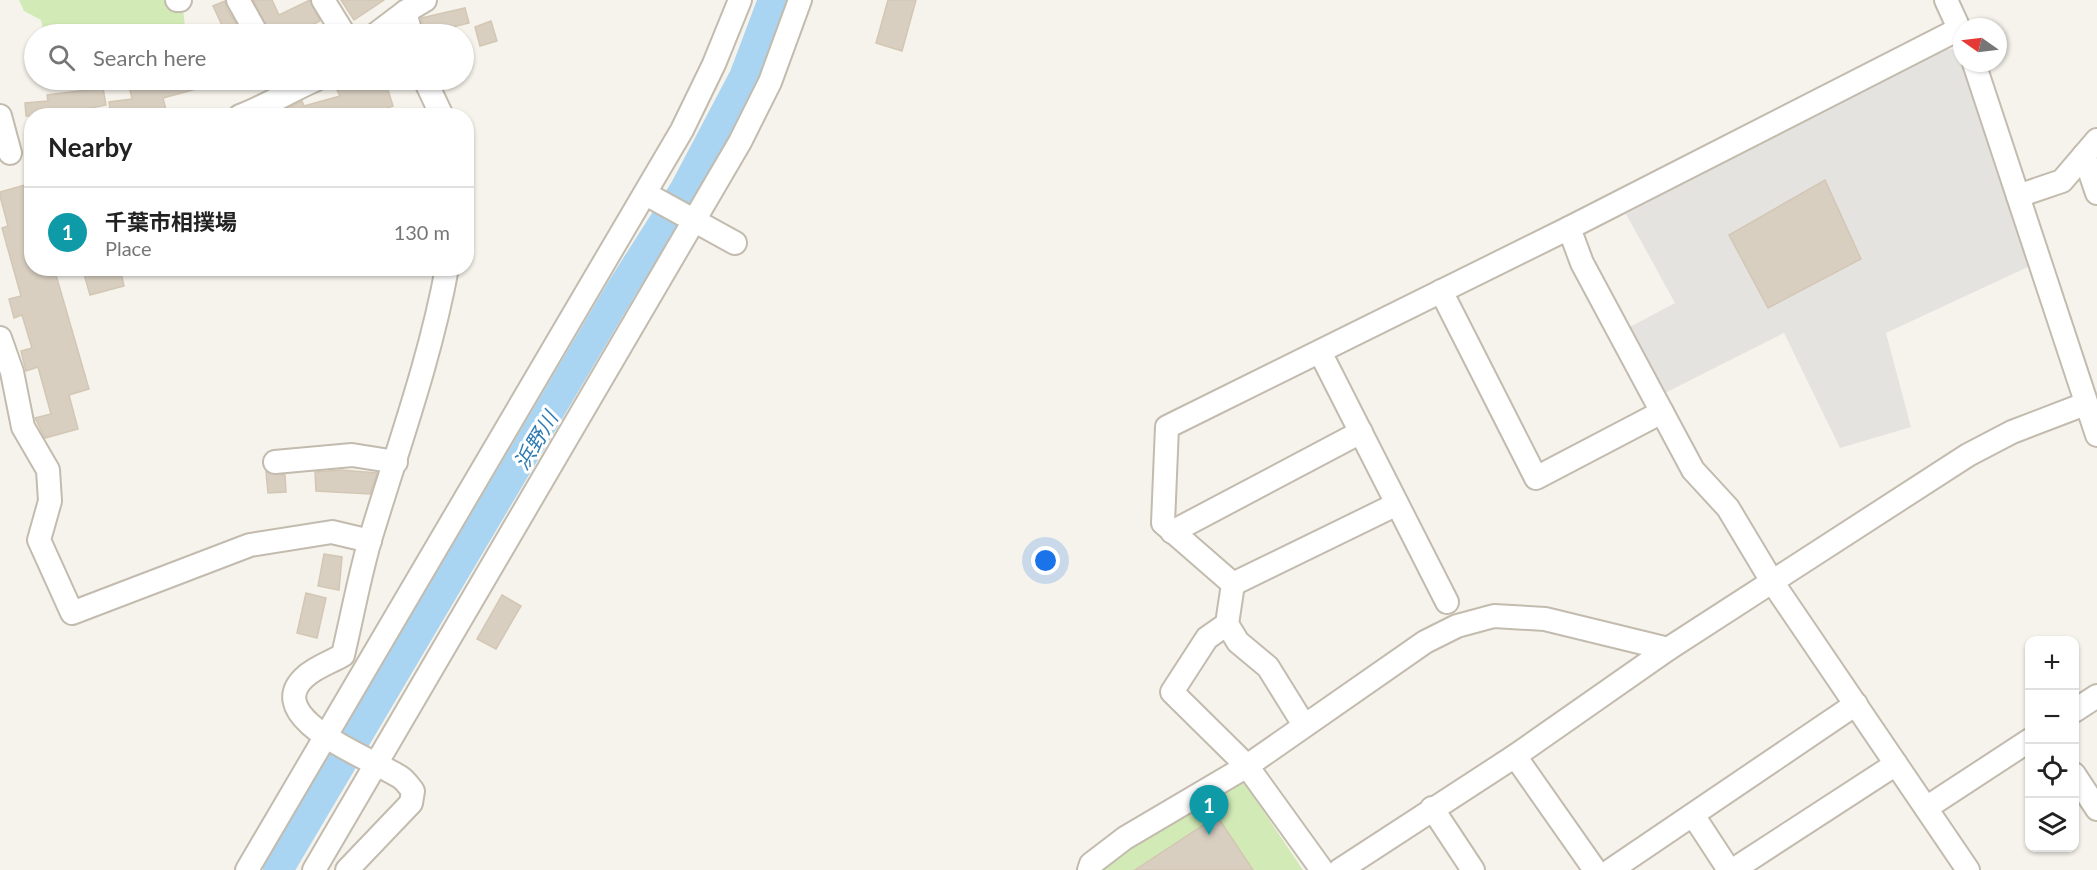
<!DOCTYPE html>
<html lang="en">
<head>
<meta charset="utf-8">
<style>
	:root { --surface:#fff; --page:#f2f2f2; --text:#222; --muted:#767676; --line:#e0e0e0; --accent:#1a73e8 }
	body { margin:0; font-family:Lato,"Noto Sans JP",sans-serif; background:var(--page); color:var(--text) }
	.controls { position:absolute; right:18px; bottom:18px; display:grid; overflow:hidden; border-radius:12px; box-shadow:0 2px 4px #0004 }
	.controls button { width:54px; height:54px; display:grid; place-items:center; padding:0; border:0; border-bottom:2px solid var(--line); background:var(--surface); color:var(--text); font:30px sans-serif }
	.compass { position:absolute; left:1953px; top:18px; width:54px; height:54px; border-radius:50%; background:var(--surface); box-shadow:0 2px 4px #0004; rotate:284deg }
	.you { position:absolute; left:1046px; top:561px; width:21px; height:21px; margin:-15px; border:4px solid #fff; border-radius:50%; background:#1a73e8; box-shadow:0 0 0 9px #1a73e833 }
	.badge { display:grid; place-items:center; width:39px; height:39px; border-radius:50%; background:var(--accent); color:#fff; font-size:20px; font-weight:700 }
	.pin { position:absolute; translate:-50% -50px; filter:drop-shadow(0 2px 3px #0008) }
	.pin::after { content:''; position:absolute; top:32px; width:21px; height:18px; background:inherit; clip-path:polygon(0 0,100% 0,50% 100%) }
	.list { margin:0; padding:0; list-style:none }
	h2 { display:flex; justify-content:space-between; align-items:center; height:78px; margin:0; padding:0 24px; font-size:26px }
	h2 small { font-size:20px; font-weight:400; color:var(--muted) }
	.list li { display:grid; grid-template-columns:39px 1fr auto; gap:18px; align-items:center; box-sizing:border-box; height:90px; padding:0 24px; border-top:2px solid var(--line) }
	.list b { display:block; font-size:22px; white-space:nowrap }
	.list p { margin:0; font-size:20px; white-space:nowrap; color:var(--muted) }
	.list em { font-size:20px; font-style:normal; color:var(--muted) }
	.icon { flex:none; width:33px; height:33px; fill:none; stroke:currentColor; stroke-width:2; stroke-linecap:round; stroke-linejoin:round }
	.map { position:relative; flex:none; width:2097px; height:870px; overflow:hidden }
	.search { position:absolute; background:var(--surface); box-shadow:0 2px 4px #0004; left:24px; top:24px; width:450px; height:66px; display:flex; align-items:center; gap:15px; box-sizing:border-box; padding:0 21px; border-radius:33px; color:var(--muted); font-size:22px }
	.panel { position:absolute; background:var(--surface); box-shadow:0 2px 4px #0004; left:24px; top:108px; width:450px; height:168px; border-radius:24px }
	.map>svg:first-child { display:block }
	.green { fill:#d2eab5 }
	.parking { fill:#e5e3e0 }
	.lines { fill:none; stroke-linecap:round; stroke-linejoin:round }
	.river { stroke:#a9d4f2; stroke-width:30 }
	.building { fill:#d8cfc1; stroke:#d3c7b4; stroke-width:1.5 }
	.minor-casing { stroke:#c2bbae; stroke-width:26 }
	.minor { stroke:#fff; stroke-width:22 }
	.labels { text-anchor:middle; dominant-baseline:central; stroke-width:6; stroke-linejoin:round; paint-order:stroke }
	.water-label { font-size:21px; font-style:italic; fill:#2e7ab2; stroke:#fff }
</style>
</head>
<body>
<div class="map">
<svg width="2097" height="870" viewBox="0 0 2097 870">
	<rect width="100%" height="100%" fill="#f6f3ec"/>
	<g class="green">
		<path d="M19 0H163L183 9 185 26 166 33 44 34 41 20 24 11Z"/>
		<path d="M1239 775 1303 870H1097Z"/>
	</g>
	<path class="parking" d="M1959 48 2030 266 1886 333 1911 427 1840 448 1784 333 1661 395 1626 329 1675 303 1626 214 1944 50Z"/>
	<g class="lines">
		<path class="river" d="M278 870 622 288 685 189 744 77 773 0"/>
	</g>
	<g class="building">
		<path d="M253 0H272L279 15 310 0 320 21 294 34H270Z"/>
		<path d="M341 0H384L354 20Z"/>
		<path d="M888 0H916L902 51 876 43Z"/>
		<path d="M225 1 226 7 242 34H226L213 6Z"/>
		<path d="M465 8 469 23 424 34 421 18Z"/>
		<path d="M491 21 497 41 480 46 475 27Z"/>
		<path d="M153 80H215V84L163 98 166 110 142 116H111L109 102 132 99 129 85Z"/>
		<path d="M353 80H385L393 106 362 116H274L302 101 304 106 340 96 337 90Z"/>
		<path d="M103 88 106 105 81 110 78 112V116H26L25 103 48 101 47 95Z"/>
		<path d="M1825 180 1861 259 1768 308 1729 235Z"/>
		<path d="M32 183V268H54L89 389 69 395 78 429 45 438 35 418 51 414 38 367 26 371 21 351 32 348 22 315 14 318 9 299 21 296 2 228 8 226 0 196V192Z"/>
		<path d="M103 268H120L124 286 90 295 84 274Z"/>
		<path d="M341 470 377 473 370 494 316 491 315 472Z"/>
		<path d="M266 472 285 475 286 492 268 493Z"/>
		<path d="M324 554 342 557 339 590 318 586Z"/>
		<path d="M306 593 326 598 317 638 297 633Z"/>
		<path d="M502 595 521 606 496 649 477 639Z"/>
		<path d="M1217 816 1253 870H1135Z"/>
	</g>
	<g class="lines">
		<defs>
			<g id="minor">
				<path d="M177 0H180"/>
				<path d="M238 0 257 34"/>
				<path d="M323 0 344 34"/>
				<path d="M1946 0 1962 35"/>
				<path d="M405 12 411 34"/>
				<path d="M376 34 405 12 425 0"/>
				<path d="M1974 63 2097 435"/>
				<path d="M425 80 442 116"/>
				<path d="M0 116 10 153"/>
				<path d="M240 116C267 106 289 91 315 80"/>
				<path d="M2084 155 2097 193"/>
				<path d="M646 194 735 243"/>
				<path d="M2018 196 2062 181 2097 140"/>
				<path d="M1569 228 1582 263 1693 470 1728 508 1773 583 1968 870"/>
				<path d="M1441 291 1536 478 1662 412"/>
				<path d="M0 338 12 372 23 427 48 470 50 501 39 540 72 613 250 545 332 532 370 541"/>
				<path d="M1320 352 1447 602"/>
				<path d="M275 462 352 455 396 462"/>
				<path d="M1172 532 1361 432"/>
				<path d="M1233 584 1163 523 1167 427 1569 228 1959 29"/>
				<path d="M1233 584 1227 624 1207 638 1172 692 1247 766 1322 870"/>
				<path d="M1233 584 1397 504"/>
				<path d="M1227 624 1238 642 1268 667 1304 725"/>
				<path d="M2074 711 2097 696"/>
				<path d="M1515 756 1595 870"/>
				<path d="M2074 774 2097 809"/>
				<path d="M1432 808 1473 870"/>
				<path d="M1926 808 2030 740"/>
				<path d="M1693 815 1729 870"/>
				<path d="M247 870 682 130 714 64 740 0"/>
				<path d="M314 870 740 142 770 82 800 0"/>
				<path d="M347 870 411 803 413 791C409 786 405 780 400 777 375 760 257 718 306 676 316 667 331 662 343 655 352 617 359 578 370 540 397 450 430 361 447 268"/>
				<path d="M1089 870 1091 864 1125 838 1247 766 1425 642 1457 626 1494 616 1545 619 1668 649"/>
				<path d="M1340 870 1515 756 1668 649 1968 455 2012 432 2085 404"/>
				<path d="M1611 870 1856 704"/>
				<path d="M1733 870 1896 764"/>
			</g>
		</defs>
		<use href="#minor" class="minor-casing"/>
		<use href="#minor" class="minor"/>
	</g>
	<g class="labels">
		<g class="water-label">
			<text transform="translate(535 440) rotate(-59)">浜野川</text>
		</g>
	</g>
</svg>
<div class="controls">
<button>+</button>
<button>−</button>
<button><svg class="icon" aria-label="locate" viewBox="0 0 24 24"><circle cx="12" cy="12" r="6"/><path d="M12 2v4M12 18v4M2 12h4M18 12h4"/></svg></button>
<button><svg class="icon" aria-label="layers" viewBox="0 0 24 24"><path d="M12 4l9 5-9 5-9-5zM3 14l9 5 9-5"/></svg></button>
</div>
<svg class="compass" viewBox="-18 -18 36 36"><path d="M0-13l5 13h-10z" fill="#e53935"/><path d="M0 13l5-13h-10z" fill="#767676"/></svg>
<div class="you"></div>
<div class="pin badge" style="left:1209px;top:835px;background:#0f9aa8">1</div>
<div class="search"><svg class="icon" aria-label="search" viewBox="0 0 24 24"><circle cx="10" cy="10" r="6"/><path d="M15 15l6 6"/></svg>Search here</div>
<section class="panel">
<h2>Nearby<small></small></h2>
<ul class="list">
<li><span class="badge" style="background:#0f9aa8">1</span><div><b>千葉市相撲場</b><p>Place</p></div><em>130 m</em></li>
</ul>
</section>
</div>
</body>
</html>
